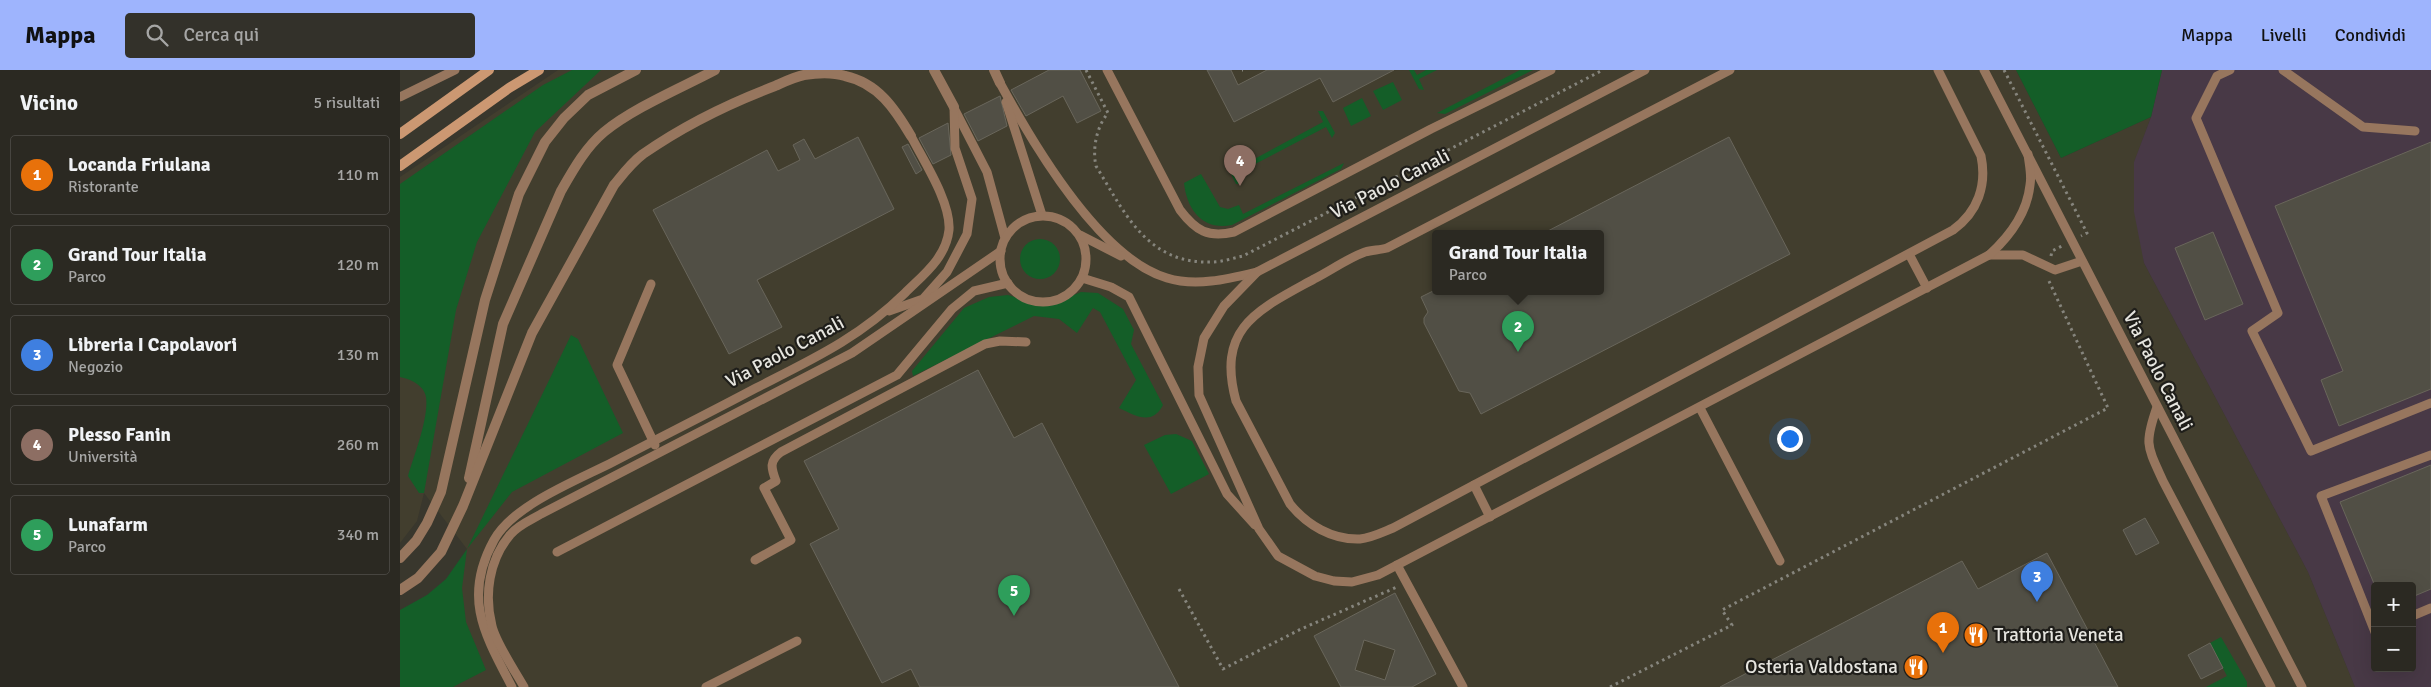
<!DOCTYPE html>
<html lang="it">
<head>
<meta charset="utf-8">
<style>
	:root { --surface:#2b2922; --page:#33312a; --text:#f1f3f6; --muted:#a6a6a5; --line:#474540; --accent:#9eb4fd }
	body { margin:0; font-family:Signika,sans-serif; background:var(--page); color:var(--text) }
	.controls { position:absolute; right:15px; bottom:15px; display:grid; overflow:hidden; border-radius:5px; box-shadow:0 5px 20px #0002 }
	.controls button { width:45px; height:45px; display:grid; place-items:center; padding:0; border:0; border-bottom:1px solid var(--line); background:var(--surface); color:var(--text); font:25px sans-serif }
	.you { position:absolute; left:1389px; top:368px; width:18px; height:18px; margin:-12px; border:4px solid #fff; border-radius:50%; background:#1a73e8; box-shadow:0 0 0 8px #1a73e833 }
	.badge { display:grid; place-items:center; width:32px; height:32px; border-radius:50%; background:var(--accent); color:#fff; font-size:16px; font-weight:700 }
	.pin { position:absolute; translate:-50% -41px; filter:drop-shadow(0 1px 2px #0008) }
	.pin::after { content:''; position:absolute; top:26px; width:18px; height:15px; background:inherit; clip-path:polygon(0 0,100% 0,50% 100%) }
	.popup { position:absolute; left:1032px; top:160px; width:172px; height:65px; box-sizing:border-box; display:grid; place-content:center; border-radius:5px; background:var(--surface); filter:drop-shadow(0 1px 4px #0005); font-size:16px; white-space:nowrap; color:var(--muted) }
	.popup b { font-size:19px; color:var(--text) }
	.popup::after { content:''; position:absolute; left:50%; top:100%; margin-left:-10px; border:10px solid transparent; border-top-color:var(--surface) }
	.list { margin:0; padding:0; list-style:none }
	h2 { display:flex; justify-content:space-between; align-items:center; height:65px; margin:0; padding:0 20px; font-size:21px }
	h2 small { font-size:16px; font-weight:400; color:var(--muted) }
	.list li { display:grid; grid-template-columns:32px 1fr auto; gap:15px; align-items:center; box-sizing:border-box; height:80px; margin:0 10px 10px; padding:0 10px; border:1px solid var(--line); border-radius:5px }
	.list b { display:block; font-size:19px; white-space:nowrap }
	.list p { margin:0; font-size:16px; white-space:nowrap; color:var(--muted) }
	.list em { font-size:16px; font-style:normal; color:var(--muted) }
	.icon { flex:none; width:28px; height:28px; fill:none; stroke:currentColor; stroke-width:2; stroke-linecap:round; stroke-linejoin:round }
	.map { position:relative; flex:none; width:2031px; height:617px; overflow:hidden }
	header { display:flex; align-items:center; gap:30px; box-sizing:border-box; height:70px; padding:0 25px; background:var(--accent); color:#111 }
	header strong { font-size:24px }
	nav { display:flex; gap:28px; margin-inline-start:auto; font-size:18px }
	.search { width:350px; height:45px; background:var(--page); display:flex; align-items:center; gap:12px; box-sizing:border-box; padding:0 18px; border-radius:5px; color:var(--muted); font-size:19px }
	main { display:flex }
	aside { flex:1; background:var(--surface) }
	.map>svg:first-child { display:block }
	.built { fill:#423e2e; fill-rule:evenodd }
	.industrial { fill:#483946; fill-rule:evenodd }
	.green { fill:#145e28 }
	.building { fill:#514f45; stroke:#69665b; fill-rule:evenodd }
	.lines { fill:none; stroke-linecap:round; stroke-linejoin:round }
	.path { stroke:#86857d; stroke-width:3; stroke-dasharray:2.5 4; stroke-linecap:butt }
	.lane { stroke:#97765e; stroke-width:9 }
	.street { stroke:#97765e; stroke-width:10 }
	.secondary { stroke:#cc9872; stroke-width:10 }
	.labels { text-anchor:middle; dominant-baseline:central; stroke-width:4.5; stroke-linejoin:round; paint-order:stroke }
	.street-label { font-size:19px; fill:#e6e5df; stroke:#1f1e1a }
	.poi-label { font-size:19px; fill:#e6e5df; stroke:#1f1e1a; text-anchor:start }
</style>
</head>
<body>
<header>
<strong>Mappa</strong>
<div class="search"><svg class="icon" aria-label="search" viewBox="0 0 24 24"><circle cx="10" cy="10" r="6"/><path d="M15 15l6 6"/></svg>Cerca qui</div>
<nav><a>Mappa</a><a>Livelli</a><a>Condividi</a></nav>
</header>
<main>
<aside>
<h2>Vicino<small>5 risultati</small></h2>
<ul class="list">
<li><span class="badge" style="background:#e8710a">1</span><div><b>Locanda Friulana</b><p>Ristorante</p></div><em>110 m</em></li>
<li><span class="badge" style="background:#2e9e5b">2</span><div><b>Grand Tour Italia</b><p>Parco</p></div><em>120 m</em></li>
<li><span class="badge" style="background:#3f7fe0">3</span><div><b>Libreria I Capolavori</b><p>Negozio</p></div><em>130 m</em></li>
<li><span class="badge" style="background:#8d6e63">4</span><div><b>Plesso Fanin</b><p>Università</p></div><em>260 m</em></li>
<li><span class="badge" style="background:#2e9e5b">5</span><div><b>Lunafarm</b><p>Parco</p></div><em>340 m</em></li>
</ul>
</aside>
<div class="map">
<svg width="2031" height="617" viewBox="0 0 2031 617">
	<rect width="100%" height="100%" fill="#39372d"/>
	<path class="built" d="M158 0H1616L1661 88 1751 47 1734 93 1744 193 1908 502 1955 617H0V600L67 479 24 423 17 451 0 473V107ZM1036 163H1200V221H1036Z"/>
	<path class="industrial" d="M1762 0H2031V617H1955L1908 502 1744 193 1734 142V92L1751 47ZM1975 516H2012V598H1975Z"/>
	<g class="green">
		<path d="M172 0H201L135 62 77 172 56 240 24 423H19L8 406C14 385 29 348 26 327 24 315 10 309 0 307V114L143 15Z"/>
		<path d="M1009 0H1014L1017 5 1026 0H1037L1019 9 1024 20 1019 19Z"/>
		<path d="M1120 0H1133L1045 44 1037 43Z"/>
		<path d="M1616 0H1762L1751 47 1661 88Z"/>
		<path d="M993 12 1002 30 983 40 973 21Z"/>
		<path d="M962 28 971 46 951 56 943 38Z"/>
		<path d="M918 41H923L935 63 932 68 926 57 836 104 841 114H836L826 94 828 90 834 100 923 52Z"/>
		<path d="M944 93 941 99 832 155C804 161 787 141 784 113L801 104 820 137 828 139 839 135 843 144Z"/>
		<circle cx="640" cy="189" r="20"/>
		<path d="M681 222 698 223 723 239 734 260 731 274 763 335C752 356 736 346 719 338L736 310 700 242 693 238 677 263 659 249 634 246 513 306 512 301 564 238 589 227 608 225 637 234 650 235Z"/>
		<path d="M171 265 178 269 223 363 112 422 67 479 62 518 66 552 86 600 53 617H0V540L27 525 46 509 67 479Z"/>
		<path d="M776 364 792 371 809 404 771 424 744 375 765 365Z"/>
		<path d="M1821 567 1847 612V617H1806L1827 606 1810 573Z"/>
	</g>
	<g class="building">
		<path d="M649 0H680L701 41 677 53 663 26 626 46 611 20Z"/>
		<path d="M807 0H831L838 15 867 0H994L933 32 920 8 834 52Z"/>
		<path d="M600 26 607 56 578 71 564 44Z"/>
		<path d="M548 53 551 85 533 94 519 68Z"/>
		<path d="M458 67 494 139 357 210 382 257 329 284 253 140 367 80 378 101 400 90 393 75 404 69 415 89Z"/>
		<path d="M1329 67 1390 184 1081 344 1070 323 1059 321 1024 253V248L1028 242 1021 227 1033 221H1200V163H1144Z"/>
		<path d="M2031 72V319L1939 356 1921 310 1943 301 1875 136Z"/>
		<path d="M508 74 522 100 516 104 502 77Z"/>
		<path d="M1813 162 1843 234 1805 250 1775 178Z"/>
		<path d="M578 300 614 368 642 353 779 617H520L511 599 482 613 410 474 439 459 404 391Z"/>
		<path d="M2031 395V519L2012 527V516H1975L1940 432Z"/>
		<path d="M1745 448 1759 473 1736 485 1723 460Z"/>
		<path d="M1647 483 1718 617H1320L1562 491 1578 519Z"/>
		<path d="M995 523 1036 604 1012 617H941L914 566ZM964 570 995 580 985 610 955 600Z"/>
		<path d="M1810 573 1823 598 1801 609 1788 585Z"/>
	</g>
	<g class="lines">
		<g class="path">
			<path d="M686 0 708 43C697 56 692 78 696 96 725 143 747 195 813 192 822 192 833 188 843 186L1203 0"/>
			<path d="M842 0H843"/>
			<path d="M1604 0 1687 163 1681 166"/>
			<path d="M1651 186 1652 181 1662 176"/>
			<path d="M779 519 823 599 901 559 997 517"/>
			<path d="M1210 617 1332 555 1322 540 1708 338 1648 209"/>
		</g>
		<g class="lane">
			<path d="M707 0 780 140C796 161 808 168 834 162L1031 59 1151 0"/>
			<path d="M1330 0 987 178C980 180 972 180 965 182 948 188 930 201 914 209 858 240 816 257 836 331L890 434C907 455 932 470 960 469 971 468 983 462 993 458L1553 160C1578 142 1587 115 1581 86L1538 0"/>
			<path d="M1584 0 1902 617"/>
			<path d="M1830 0 1817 6 1796 48 1878 243 1852 261 1911 381 2031 333"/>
			<path d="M1883 0 1963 57 2015 61"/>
			<path d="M600 13C632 72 699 188 767 208 796 217 828 209 857 202L1245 0"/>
			<path d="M0 27 55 0"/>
			<path d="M606 32 642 145"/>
			<path d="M555 40 587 102 605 168"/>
			<circle cx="643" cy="189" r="43"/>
			<path d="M680 165 721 186"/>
			<path d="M1509 184 1527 218"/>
			<path d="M1589 185H1623L1655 200 1682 191"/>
			<path d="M857 202 824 236 804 268 798 297 799 325 859 459 878 486 915 506 934 511 952 512 978 505 1589 185C1609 167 1627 143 1630 115 1632 105 1629 94 1628 84"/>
			<path d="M682 208 711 217 729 227 827 424 855 455"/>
			<path d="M251 214 217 295 255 375"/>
			<path d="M489 241 523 229 547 202 567 164 572 129 555 78 554 37"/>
			<path d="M1757 337C1744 374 1747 376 1763 411L1871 617"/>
			<path d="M1300 338 1380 491"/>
			<path d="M1074 415 1090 447"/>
			<path d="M157 482 497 305 552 239 574 221 608 213"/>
			<path d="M355 490 391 470 364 418 376 411C371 398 369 391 381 382L585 274 600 271 626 272"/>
			<path d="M997 495 1063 617"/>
			<path d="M2012 546 2031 538"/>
			<path d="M1975 562 1921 426 2031 385"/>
			<path d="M112 617C85 565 62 528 94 470 113 435 178 410 213 392 261 367 309 343 356 318 413 289 459 268 505 223 523 205 546 188 549 160 551 132 523 90 511 66"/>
			<path d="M124 617C115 601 96 573 92 556 84 525 89 490 110 465 118 455 131 450 141 444L452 283 601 181"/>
			<path d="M306 617 397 571"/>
		</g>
		<g class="street">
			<path d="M534 0 554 37"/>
			<path d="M594 0 600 13"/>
			<path d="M69 408 103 254 161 121C173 100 185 78 204 62 233 38 281 18 315 0"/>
			<path d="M0 488 16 471 27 453 41 422 85 230 119 124 145 72 164 48 188 25 236 0"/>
			<path d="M0 520 18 508 41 482 63 436 132 263 214 115C223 104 231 93 243 84 283 56 330 33 375 16 384 12 394 7 404 5 417 3 432 2 445 6 478 13 495 39 511 66"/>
		</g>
		<g class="secondary">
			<path d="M0 64 89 0"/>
			<path d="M0 96 109 18 139 0"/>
		</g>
	</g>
	<defs>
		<symbol id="restaurant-disc" viewBox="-11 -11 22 22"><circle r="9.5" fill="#e8710a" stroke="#1f1e1a"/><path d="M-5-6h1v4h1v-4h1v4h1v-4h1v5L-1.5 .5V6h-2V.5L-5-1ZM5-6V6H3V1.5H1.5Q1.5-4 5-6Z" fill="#fff"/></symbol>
	</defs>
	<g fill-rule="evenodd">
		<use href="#restaurant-disc" x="1562" y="551" width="28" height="28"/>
		<use href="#restaurant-disc" x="1502" y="583" width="28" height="28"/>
	</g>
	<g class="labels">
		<g class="street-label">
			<text transform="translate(990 114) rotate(-27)">Via Paolo Canali</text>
			<text transform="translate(385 282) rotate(-28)">Via Paolo Canali</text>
			<text transform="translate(1758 301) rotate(63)">Via Paolo Canali</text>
		</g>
		<g class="poi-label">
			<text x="1594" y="565">Trattoria Veneta</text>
			<text x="1498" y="597" text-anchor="end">Osteria Valdostana</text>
		</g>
	</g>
</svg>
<div class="controls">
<button>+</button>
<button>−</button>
</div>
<div class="you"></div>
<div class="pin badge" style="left:1543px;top:583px;background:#e8710a">1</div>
<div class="pin badge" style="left:1118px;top:282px;background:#2e9e5b">2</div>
<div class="popup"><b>Grand Tour Italia</b>Parco</div>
<div class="pin badge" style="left:1637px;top:532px;background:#3f7fe0">3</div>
<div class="pin badge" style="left:840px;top:116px;background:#8d6e63">4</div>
<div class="pin badge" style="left:614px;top:546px;background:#2e9e5b">5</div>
</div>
</main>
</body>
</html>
